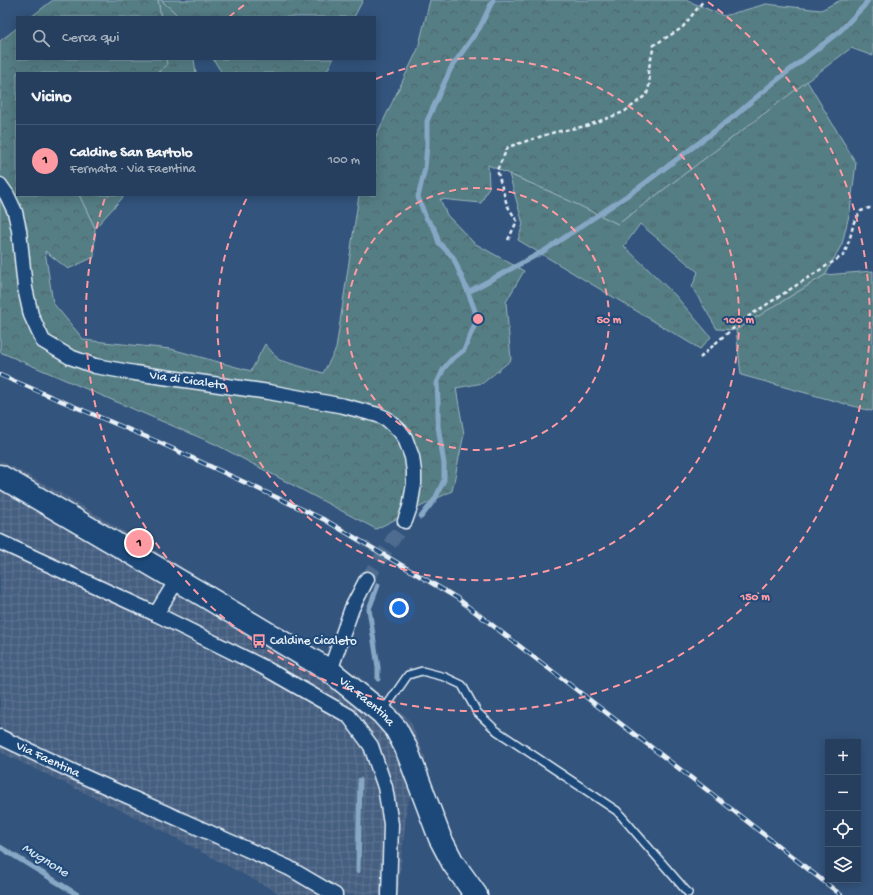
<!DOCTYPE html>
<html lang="it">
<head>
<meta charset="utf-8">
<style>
	:root { --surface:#263f5e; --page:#324a67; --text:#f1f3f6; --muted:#a4afbc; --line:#425873; --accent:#ff9aa2 }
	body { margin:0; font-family:"Gochi Hand",sans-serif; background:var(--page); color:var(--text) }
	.controls { position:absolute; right:12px; bottom:12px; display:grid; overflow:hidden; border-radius:0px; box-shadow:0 2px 10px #0003 }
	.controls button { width:36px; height:36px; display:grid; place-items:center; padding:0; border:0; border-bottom:1px solid var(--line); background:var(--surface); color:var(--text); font:20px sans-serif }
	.you { position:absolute; left:399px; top:608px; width:14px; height:14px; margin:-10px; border:3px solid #fff; border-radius:50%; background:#1a73e8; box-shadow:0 0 0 6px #1a73e833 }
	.badge { display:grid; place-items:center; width:26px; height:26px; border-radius:50%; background:var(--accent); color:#111; font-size:13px; font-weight:700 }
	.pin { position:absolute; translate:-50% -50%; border:2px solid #fff; box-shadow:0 1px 4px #0006 }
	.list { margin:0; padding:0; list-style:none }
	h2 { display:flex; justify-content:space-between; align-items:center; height:52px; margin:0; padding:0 16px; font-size:17px }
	h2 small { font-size:13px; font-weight:400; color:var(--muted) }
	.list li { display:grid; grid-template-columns:26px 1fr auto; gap:12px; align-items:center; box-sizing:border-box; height:72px; padding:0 16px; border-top:1px solid var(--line) }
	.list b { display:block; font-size:15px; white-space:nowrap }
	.list p { margin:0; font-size:13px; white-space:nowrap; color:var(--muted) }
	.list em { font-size:13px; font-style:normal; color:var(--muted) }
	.icon { flex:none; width:22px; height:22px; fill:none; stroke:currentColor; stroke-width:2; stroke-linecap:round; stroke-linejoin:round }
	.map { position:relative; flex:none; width:873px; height:895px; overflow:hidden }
	.search { position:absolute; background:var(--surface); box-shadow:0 2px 10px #0003; left:16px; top:16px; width:360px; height:44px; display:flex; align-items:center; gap:10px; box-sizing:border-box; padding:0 14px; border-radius:0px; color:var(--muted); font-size:15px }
	.panel { position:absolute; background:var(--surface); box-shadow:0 2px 10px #0003; left:16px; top:72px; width:360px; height:124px; border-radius:0px }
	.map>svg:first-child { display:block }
	.industrial { fill:url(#industrial-grid) }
	.grass { fill:url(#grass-tufts); stroke:#9eb7be }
	.forest { fill:url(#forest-crowns); stroke:#9eb7be }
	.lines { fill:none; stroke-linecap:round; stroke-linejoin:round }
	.stream { stroke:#87a8c5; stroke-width:5 }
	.street-tunnel { stroke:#4e6c8f; stroke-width:14; stroke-dasharray:14 7; stroke-linecap:butt }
	.lane-casing { stroke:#e8f1f8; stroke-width:10 }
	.street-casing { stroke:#e8f1f8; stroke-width:17 }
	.primary-casing { stroke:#e8f1f8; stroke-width:25 }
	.path { stroke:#e8f1f8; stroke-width:2.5; stroke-dasharray:4 3; stroke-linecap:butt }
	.lane { stroke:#1f4a7a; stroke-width:7 }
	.street { stroke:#1f4a7a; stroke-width:14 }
	.primary { stroke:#1f4a7a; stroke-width:22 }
	.rail-casing { stroke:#e8f1f8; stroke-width:4.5 }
	.rail { stroke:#1f4a7a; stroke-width:3; stroke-dasharray:9; stroke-linecap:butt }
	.ring { fill:none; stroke:#ff9aa2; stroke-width:2; stroke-dasharray:7 5 }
	.labels { text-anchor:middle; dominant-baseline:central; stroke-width:4; stroke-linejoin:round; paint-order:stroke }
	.street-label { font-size:13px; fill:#e8f1f8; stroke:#1f4a7a }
	.poi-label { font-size:13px; fill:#e8f1f8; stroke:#1f4a7a; text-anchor:start }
	.water-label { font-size:14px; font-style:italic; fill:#d0dfeb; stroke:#1f4a7a }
	.centre { fill:#ff9aa2; stroke:#1f4a7a; stroke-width:2 }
	.ring-label { font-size:12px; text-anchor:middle; font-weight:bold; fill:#ff9aa2; stroke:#1f4a7a; stroke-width:4; stroke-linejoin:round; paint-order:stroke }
</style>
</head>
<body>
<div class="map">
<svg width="873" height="895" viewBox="0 0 873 895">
	<defs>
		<pattern id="industrial-grid" width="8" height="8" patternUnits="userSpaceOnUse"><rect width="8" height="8" fill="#445e81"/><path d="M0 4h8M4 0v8" fill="none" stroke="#5f7694"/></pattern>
		<pattern id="grass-tufts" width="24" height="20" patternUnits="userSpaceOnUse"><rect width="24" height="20" fill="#547d84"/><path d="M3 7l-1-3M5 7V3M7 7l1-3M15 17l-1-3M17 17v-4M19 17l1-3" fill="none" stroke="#4e656a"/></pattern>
		<pattern id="forest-crowns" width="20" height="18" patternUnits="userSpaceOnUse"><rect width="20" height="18" fill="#547d84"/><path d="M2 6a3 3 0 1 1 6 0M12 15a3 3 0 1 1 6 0" fill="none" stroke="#4e656a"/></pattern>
	</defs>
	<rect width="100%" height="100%" fill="#33547d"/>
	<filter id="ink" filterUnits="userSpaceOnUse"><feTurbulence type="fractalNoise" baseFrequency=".025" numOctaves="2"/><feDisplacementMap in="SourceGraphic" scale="8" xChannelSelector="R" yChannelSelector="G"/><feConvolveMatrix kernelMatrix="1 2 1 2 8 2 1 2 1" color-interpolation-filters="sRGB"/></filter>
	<g filter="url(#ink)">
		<path class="industrial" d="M0 460 68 497 356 674 410 720 426 759 407 805 398 895H282L153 826 0 752Z"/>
		<g class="grass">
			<path d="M158 0H161L180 17H161Z"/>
			<path d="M166 59H194L196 73H157L167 65Z"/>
			<path d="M807 81 856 163 850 211 842 244 825 275 736 330 717 329 692 287 698 272 640 224 624 246 675 295 711 337 700 349 518 240 523 224 509 174 551 192 618 224Z"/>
			<path d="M79 195H125L95 228Z"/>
		</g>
		<g class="forest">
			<path d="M53 0H158L161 17H31Z"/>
			<path d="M161 0H363L354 17H180Z"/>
			<path d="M430 0H686L724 16 766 4 821 10 841 0H873V56L851 48 618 224 551 192 488 165 489 187 481 203 440 199 447 215 474 243 524 271 506 302 511 360 483 383 456 388 464 434 452 491 376 529 215 444 0 352V41L17 28V59H166L167 65 157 73H17V195H79L95 228 94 257 68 269 45 251 53 303 84 340 171 349 251 371 265 344 279 360 323 373 336 349 359 195H375V138L418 49Z"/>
			<path d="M213 59H333L326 73H222Z"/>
			<path d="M873 271V410L871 411 741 375 736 330 825 275Z"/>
		</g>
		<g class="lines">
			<g class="stream">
				<path d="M468 292 544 251 637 189 732 118 772 84 840 31 864 6 868 0"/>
				<path d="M421 517 435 499 444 480V464L438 426V402L437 383 444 368 451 360 464 350 476 322 475 311 468 292 453 257 439 243 434 228 426 218 418 197 425 168 427 145V121L451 68 480 27 493 0"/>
				<path d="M378 585 369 609 378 667V679"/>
				<path d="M0 847 78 895"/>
				<path d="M358 871 360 780"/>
			</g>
			<path class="street-tunnel" d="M367 579 405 521"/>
			<defs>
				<path id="lane" d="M383 711 408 675 422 671 445 677 462 685 477 712 497 731 617 811 688 893"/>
				<g id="street">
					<path id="s1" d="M0 185 7 195 15 212 19 230 25 288 31 315 43 341 70 357 95 366 135 373 269 392 344 406 378 415 387 419 400 431 405 438 412 457 414 472V484L410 507 405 521"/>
					<path d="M0 542 156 614 263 667 349 716 371 746 385 787 391 824 389 895"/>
					<path d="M156 614 177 580"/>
					<path d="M330 671 352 608 367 579"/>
					<path id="s2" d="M0 737 87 778 289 868 335 895"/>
				</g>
				<g id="primary">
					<path id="s3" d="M0 476 205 596 330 671 382 713 396 729 406 748 440 838 453 863 476 895"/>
				</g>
			</defs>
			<use href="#lane" class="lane-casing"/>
			<use href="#street" class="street-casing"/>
			<use href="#primary" class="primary-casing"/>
			<g class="path">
				<path d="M508 240 517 221 507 205 497 170 508 147 555 132 586 126 624 112 636 103 647 94 650 82 648 72 654 45 682 28 704 0"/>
				<path d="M700 358 719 340 746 318 823 268 844 255 850 238 854 222 861 211 869 208 873 209"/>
			</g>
			<use href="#lane" class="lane"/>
			<use href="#street" class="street"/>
			<use href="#primary" class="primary"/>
			<defs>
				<path id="rail" d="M0 375 156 441 325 520 457 598 707 790 841 895"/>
			</defs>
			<use href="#rail" class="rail-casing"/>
			<use href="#rail" class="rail"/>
		</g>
	</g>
	<g class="ring">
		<circle cx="478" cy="319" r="131"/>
		<path d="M376 79A261 261 0 1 1 248 196"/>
		<path d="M229 17A392 392 0 0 1 248 2M708 2A392 392 0 1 1 105 198"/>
	</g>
	<defs>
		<symbol id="bus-bare" viewBox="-9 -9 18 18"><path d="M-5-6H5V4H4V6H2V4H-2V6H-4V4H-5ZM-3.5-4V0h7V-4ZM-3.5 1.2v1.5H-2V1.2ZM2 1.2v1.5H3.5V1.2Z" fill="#ff9aa2" stroke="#1f4a7a" stroke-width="2.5" paint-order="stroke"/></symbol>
	</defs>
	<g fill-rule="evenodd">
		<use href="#bus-bare" x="249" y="631" width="20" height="20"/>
	</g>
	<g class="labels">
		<g class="street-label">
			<text stroke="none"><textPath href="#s1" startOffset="316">Via di Cicaleto</textPath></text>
			<text stroke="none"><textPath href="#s3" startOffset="431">Via Faentina</textPath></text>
			<text stroke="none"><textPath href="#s2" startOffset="53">Via Faentina</textPath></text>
		</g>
		<g class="poi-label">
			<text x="270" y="641">Caldine Cicaleto</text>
		</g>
		<g class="water-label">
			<text transform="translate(45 861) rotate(32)">Mugnone</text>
		</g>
	</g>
	<circle cx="478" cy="319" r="6" class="centre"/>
	<g class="ring-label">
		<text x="609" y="323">50 m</text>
		<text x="739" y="323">100 m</text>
		<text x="755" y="600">150 m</text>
	</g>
</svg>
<div class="controls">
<button>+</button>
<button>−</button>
<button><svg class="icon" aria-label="locate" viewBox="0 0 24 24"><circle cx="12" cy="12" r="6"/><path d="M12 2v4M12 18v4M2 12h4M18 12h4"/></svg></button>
<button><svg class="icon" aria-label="layers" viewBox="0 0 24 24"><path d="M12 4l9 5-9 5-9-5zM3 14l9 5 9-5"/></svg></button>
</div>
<div class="you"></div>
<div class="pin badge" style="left:139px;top:543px">1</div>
<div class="search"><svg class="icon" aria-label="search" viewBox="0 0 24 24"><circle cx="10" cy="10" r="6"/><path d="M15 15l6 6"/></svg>Cerca qui</div>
<section class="panel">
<h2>Vicino<small></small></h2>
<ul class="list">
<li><span class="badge">1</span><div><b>Caldine San Bartolo</b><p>Fermata · Via Faentina</p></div><em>100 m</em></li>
</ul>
</section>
</div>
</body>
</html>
